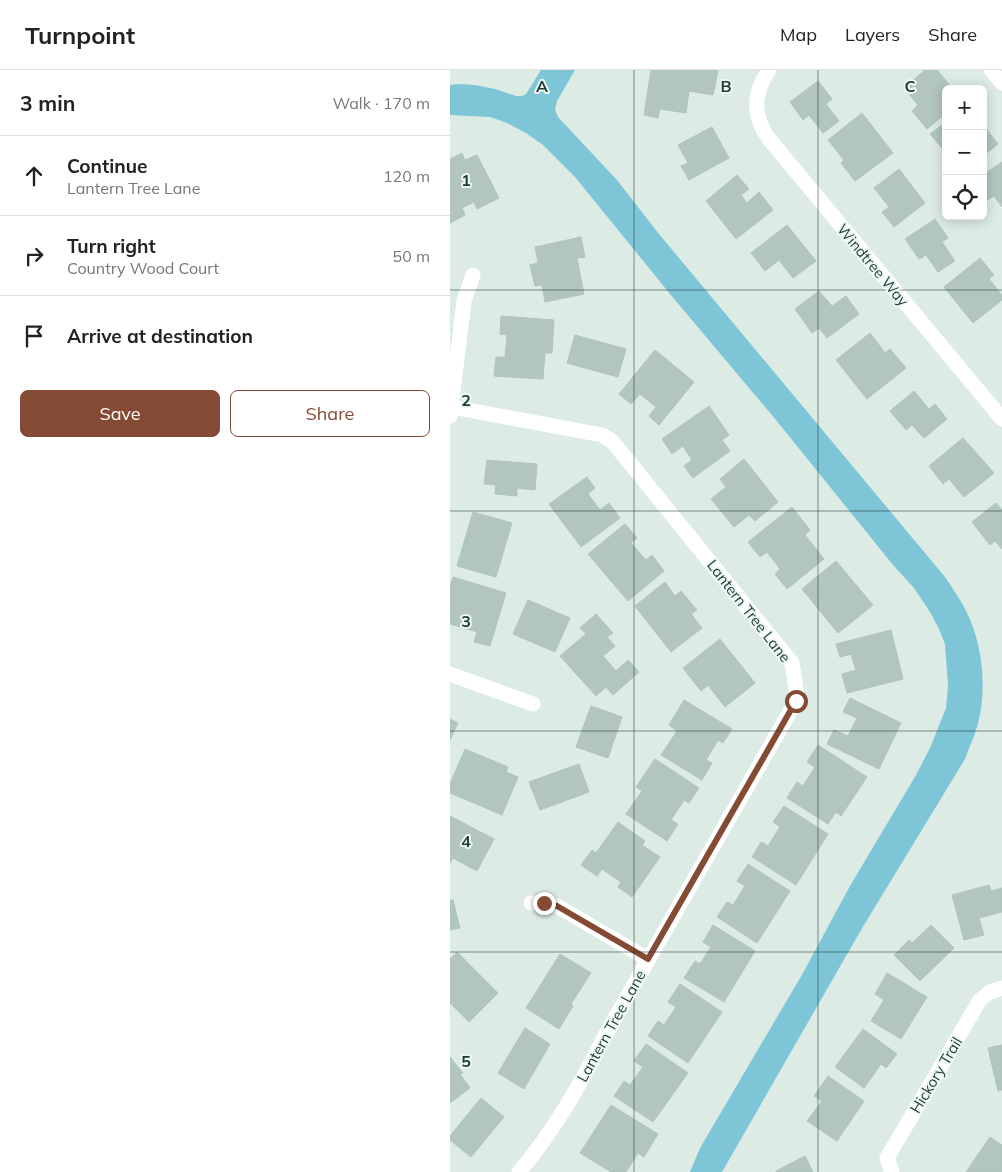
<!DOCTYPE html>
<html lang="en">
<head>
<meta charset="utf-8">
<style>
	:root { --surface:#fff; --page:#f6f6f6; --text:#222; --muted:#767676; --line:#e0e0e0; --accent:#854a33 }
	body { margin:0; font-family:Mulish,sans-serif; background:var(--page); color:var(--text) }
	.controls { position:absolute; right:15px; top:15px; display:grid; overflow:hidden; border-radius:8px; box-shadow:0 2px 12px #0003 }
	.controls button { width:45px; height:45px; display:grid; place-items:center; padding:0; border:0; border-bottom:1px solid var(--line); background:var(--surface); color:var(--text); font:25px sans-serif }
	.stop { position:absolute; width:15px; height:15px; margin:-11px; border:4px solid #854a33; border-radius:50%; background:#fff }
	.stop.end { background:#854a33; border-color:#fff; box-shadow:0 1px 5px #0008 }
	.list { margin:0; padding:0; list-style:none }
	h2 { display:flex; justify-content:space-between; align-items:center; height:65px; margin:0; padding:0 20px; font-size:21px }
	h2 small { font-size:16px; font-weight:400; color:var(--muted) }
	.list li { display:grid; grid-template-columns:32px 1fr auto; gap:15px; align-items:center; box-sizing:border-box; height:80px; padding:0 20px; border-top:1px solid var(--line) }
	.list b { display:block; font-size:19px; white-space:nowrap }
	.list p { margin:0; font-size:16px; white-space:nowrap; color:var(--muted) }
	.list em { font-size:16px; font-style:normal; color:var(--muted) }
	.actions { display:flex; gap:10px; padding:15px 20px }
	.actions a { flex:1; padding:11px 0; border:1px solid var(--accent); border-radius:8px; text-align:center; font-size:18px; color:var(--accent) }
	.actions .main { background:var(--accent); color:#fff }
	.icon { flex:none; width:28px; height:28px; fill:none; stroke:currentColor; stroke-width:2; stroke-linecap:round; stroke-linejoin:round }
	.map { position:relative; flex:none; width:552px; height:1102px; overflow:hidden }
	header { display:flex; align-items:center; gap:30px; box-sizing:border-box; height:70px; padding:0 25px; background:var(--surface); border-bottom:1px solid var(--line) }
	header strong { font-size:24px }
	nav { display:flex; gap:28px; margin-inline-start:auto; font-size:18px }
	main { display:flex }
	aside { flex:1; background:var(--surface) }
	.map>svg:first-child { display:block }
	.water { fill:#7ec6d7 }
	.building { fill:#b2c6be; stroke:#afc5bc }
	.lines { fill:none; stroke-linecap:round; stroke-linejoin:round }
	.street { stroke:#fff; stroke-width:15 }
	.route { stroke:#854a33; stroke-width:6 }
	.grid { fill:none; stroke:#1d3c34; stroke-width:1; stroke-opacity:0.55 }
	.labels { text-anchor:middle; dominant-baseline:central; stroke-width:4; stroke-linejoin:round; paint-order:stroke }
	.street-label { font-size:15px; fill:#1d3c34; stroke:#edf7f3 }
	.grid-label { font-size:16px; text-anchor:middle; font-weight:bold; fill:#1d3c34; stroke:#edf7f3; stroke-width:4; stroke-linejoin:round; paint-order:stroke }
</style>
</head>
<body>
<header>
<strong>Turnpoint</strong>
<nav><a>Map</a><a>Layers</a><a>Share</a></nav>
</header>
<main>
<aside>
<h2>3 min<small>Walk · 170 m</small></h2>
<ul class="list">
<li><svg class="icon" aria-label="ahead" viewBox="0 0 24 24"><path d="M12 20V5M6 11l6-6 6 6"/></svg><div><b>Continue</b><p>Lantern Tree Lane</p></div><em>120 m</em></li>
<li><svg class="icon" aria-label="right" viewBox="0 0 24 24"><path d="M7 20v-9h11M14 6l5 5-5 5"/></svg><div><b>Turn right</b><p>Country Wood Court</p></div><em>50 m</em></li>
<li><svg class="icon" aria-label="arrive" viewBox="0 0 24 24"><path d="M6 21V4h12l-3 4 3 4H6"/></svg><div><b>Arrive at destination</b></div></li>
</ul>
<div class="actions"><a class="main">Save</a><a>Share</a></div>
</aside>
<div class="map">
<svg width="552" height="1102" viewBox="0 0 552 1102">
	<rect width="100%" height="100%" fill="#ddebe5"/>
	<path class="water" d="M91 0H125L107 31 105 40 108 47 167 110 209 164 495 507C503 519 511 530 517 543 534 578 538 626 525 663 522 672 518 680 515 689L411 860 272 1102H240L250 1078 353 903 400 816 466 705 480 678 496 638 498 616 495 574 488 557 480 542 464 518 443 495 326 350 220 224 125 107 93 75 76 63 57 53 40 47 0 45V15L8 14 25 15 45 19 66 26H72L76 24Z"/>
	<g class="building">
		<path d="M201 0H261L268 1 263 25 239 21 236 43 210 39 208 48 194 45Z"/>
		<path d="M475 0H487L503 19H496V43L477 59 462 41 468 35 454 18Z"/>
		<path d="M368 11 382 29 376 34 389 51 373 63 359 45 353 50 340 32Z"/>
		<path d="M412 43 443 83 405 111 391 93 394 90 378 70Z"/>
		<path d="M496 52V83L480 64Z"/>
		<path d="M533 55 548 74 533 86Z"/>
		<path d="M262 57 279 88 239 110 231 96 238 93 228 75Z"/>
		<path d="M12 83 15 90 27 85 49 128 27 139 24 132 12 138 15 145 0 153V89Z"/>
		<path d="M552 92V137L544 126 536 131 533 127V105Z"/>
		<path d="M449 99 475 133 444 157 432 142 439 137 424 118Z"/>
		<path d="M287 105 299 119 291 125 297 133 309 122 323 140 286 169 256 131Z"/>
		<path d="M485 149 498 168 492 172 505 191 488 202 476 185 469 189 455 169Z"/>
		<path d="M337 155 366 191 343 208 329 190 315 201 301 183Z"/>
		<path d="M131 167 135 187 127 188 134 224 95 232 92 215 85 216 80 195 88 193 85 177Z"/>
		<path d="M530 188 544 205 539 209 552 225V230L523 253 494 217Z"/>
		<path d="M369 221 382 236 396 226 409 244 377 268 369 258 362 263 345 239Z"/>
		<path d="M51 246 104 250 102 283H95L93 309 44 306 46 287H55L57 265 50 264Z"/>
		<path d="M420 263 435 283 440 279 456 298 417 329 386 290Z"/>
		<path d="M125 265 176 279 168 307 117 293Z"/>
		<path d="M205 280 244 312 209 355 199 346 206 337 190 324 181 334 169 324Z"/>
		<path d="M464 321 479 339 485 334 497 349 474 368 462 355 456 360 440 341Z"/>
		<path d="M259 336 279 365 272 370 280 381 243 408 234 396 242 390 233 376 222 384 212 369Z"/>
		<path d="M513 368 544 403 514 427 499 409 493 414 479 396Z"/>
		<path d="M294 389 328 432 305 451 299 445 284 457 261 429 276 417 270 409Z"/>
		<path d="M37 390 87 394 85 420 67 418V426L45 424 46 415 34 414Z"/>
		<path d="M137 407 145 418 138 424 150 440 159 433 170 448 131 477 99 434Z"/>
		<path d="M546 433 552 440V479L545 471 540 475 522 452Z"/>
		<path d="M342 437 360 460 355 465 374 489 337 519 325 504 330 499 317 482 310 487 298 472Z"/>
		<path d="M23 442 62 453 46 507 7 496Z"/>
		<path d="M175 454 187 468 181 473 196 490 202 485 214 501 178 531 138 484Z"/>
		<path d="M386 491 423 535 388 563 352 519Z"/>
		<path d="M3 507 56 523 40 576 24 572 27 562 0 554V516Z"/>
		<path d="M215 512 225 526 231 521 247 540 241 544 252 558 221 582 185 536Z"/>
		<path d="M78 530 120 548 105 582 63 564Z"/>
		<path d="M146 544 163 563 157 567 165 576 153 586 166 601 178 590 189 602 163 625 156 617 146 626 110 586 136 564 130 558Z"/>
		<path d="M441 560 453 609 397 623 392 604 406 600 401 584 390 587 386 574Z"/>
		<path d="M270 569 305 613 275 637 258 615 251 621 233 598Z"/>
		<path d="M400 628 451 653 429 699 377 674 384 660 398 666 407 648 393 642Z"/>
		<path d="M234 630 282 659 273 673 268 670 256 690 262 693 252 710 211 685 227 661 219 655Z"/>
		<path d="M141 636 172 647 158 688 126 677Z"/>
		<path d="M0 649 8 653 0 670Z"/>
		<path d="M368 675 417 707 391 746 386 742 378 754 337 728 347 712 353 716 365 697 357 692Z"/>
		<path d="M15 679 58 697 56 702 68 707 52 745 0 723V714Z"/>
		<path d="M205 689 249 718 239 733 234 730 221 750 228 754 217 771 176 744 192 721 186 717Z"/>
		<path d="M129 694 139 722 90 740 79 712Z"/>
		<path d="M334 736 378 764 346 815 302 787 311 772 318 776 330 757 323 752Z"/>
		<path d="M0 746 44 769 27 801 3 788 0 793Z"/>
		<path d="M168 752 195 771 192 775 210 787 182 827 168 817 171 812 152 799 147 806 131 795 142 780 146 783Z"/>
		<path d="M298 794 340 821 307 873 267 847 277 832 283 835 295 816 287 811Z"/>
		<path d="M539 815 541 821 552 818V842L529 848 534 865 514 870 502 825Z"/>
		<path d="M0 830H3L10 858 0 860Z"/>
		<path d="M263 855 305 881 274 932 234 908 245 891 250 894 261 877 253 872Z"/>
		<path d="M481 855 504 878 470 911 444 885 459 870 462 873Z"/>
		<path d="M7 882 48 923 19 952 0 933V889Z"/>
		<path d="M110 884 141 903 121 934 123 936 109 959 76 938Z"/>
		<path d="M437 903 477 927 451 969 421 951 434 930 425 924Z"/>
		<path d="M230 914 272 942 238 993 198 966 208 951 214 955 226 937 218 932Z"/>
		<path d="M75 958 100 974 74 1019 48 1003Z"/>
		<path d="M413 959 447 984 436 998 431 994 414 1018 385 997Z"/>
		<path d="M196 974 238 1003 203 1052 164 1026 174 1011 180 1015 193 997 184 991Z"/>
		<path d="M552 975V1020L548 1021 538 978Z"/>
		<path d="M0 987 13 1003 10 1004 20 1018 0 1033Z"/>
		<path d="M378 1006 414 1031 387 1071 357 1051 372 1031 364 1026Z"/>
		<path d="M31 1028 54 1047 21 1087 0 1070V1066Z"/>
		<path d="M161 1035 208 1064 194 1087 188 1083 176 1102H161L130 1083Z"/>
		<path d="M540 1067 552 1075V1102H516Z"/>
		<path d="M355 1086 363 1102H326V1101Z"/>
	</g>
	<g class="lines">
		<g class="street">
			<path d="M319 0C303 24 302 45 319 69L552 349"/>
			<path d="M541 0 552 13"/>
			<path d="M2 337 152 365 162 371 342 593 346 618V631L156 964C131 1013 105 1060 69 1102"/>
			<path d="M0 346 14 231 23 205"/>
			<path d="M0 604 83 634"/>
			<path d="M81 833H94L107 836 198 889"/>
			<path d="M442 1102 437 1088 530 930 540 922 552 918"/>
		</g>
	</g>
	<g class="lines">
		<path class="route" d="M94 833 107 836 198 889 346 631"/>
	</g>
	<path class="grid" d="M184 0V1102M368 0V1102M0 220H552M0 441H552M0 661H552M0 882H552"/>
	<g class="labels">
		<g class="street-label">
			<text transform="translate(423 195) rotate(50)">Windtree Way</text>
			<text transform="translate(299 541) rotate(52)">Lantern Tree Lane</text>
			<text transform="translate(161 956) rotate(-61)">Lantern Tree Lane</text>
			<text transform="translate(486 1005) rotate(-59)">Hickory Trail</text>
		</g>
	</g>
	<g class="grid-label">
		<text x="92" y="22">A</text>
		<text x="276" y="22">B</text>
		<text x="460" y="22">C</text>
		<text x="16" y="116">1</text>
		<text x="16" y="336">2</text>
		<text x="16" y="557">3</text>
		<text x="16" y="777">4</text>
		<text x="16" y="997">5</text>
	</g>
</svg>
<div class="controls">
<button>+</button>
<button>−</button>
<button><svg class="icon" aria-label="locate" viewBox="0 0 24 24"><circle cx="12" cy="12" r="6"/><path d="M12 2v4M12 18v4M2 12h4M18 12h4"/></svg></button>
</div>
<div class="stop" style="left:346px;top:631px"></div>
<div class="stop end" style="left:94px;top:833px"></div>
</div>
</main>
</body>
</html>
